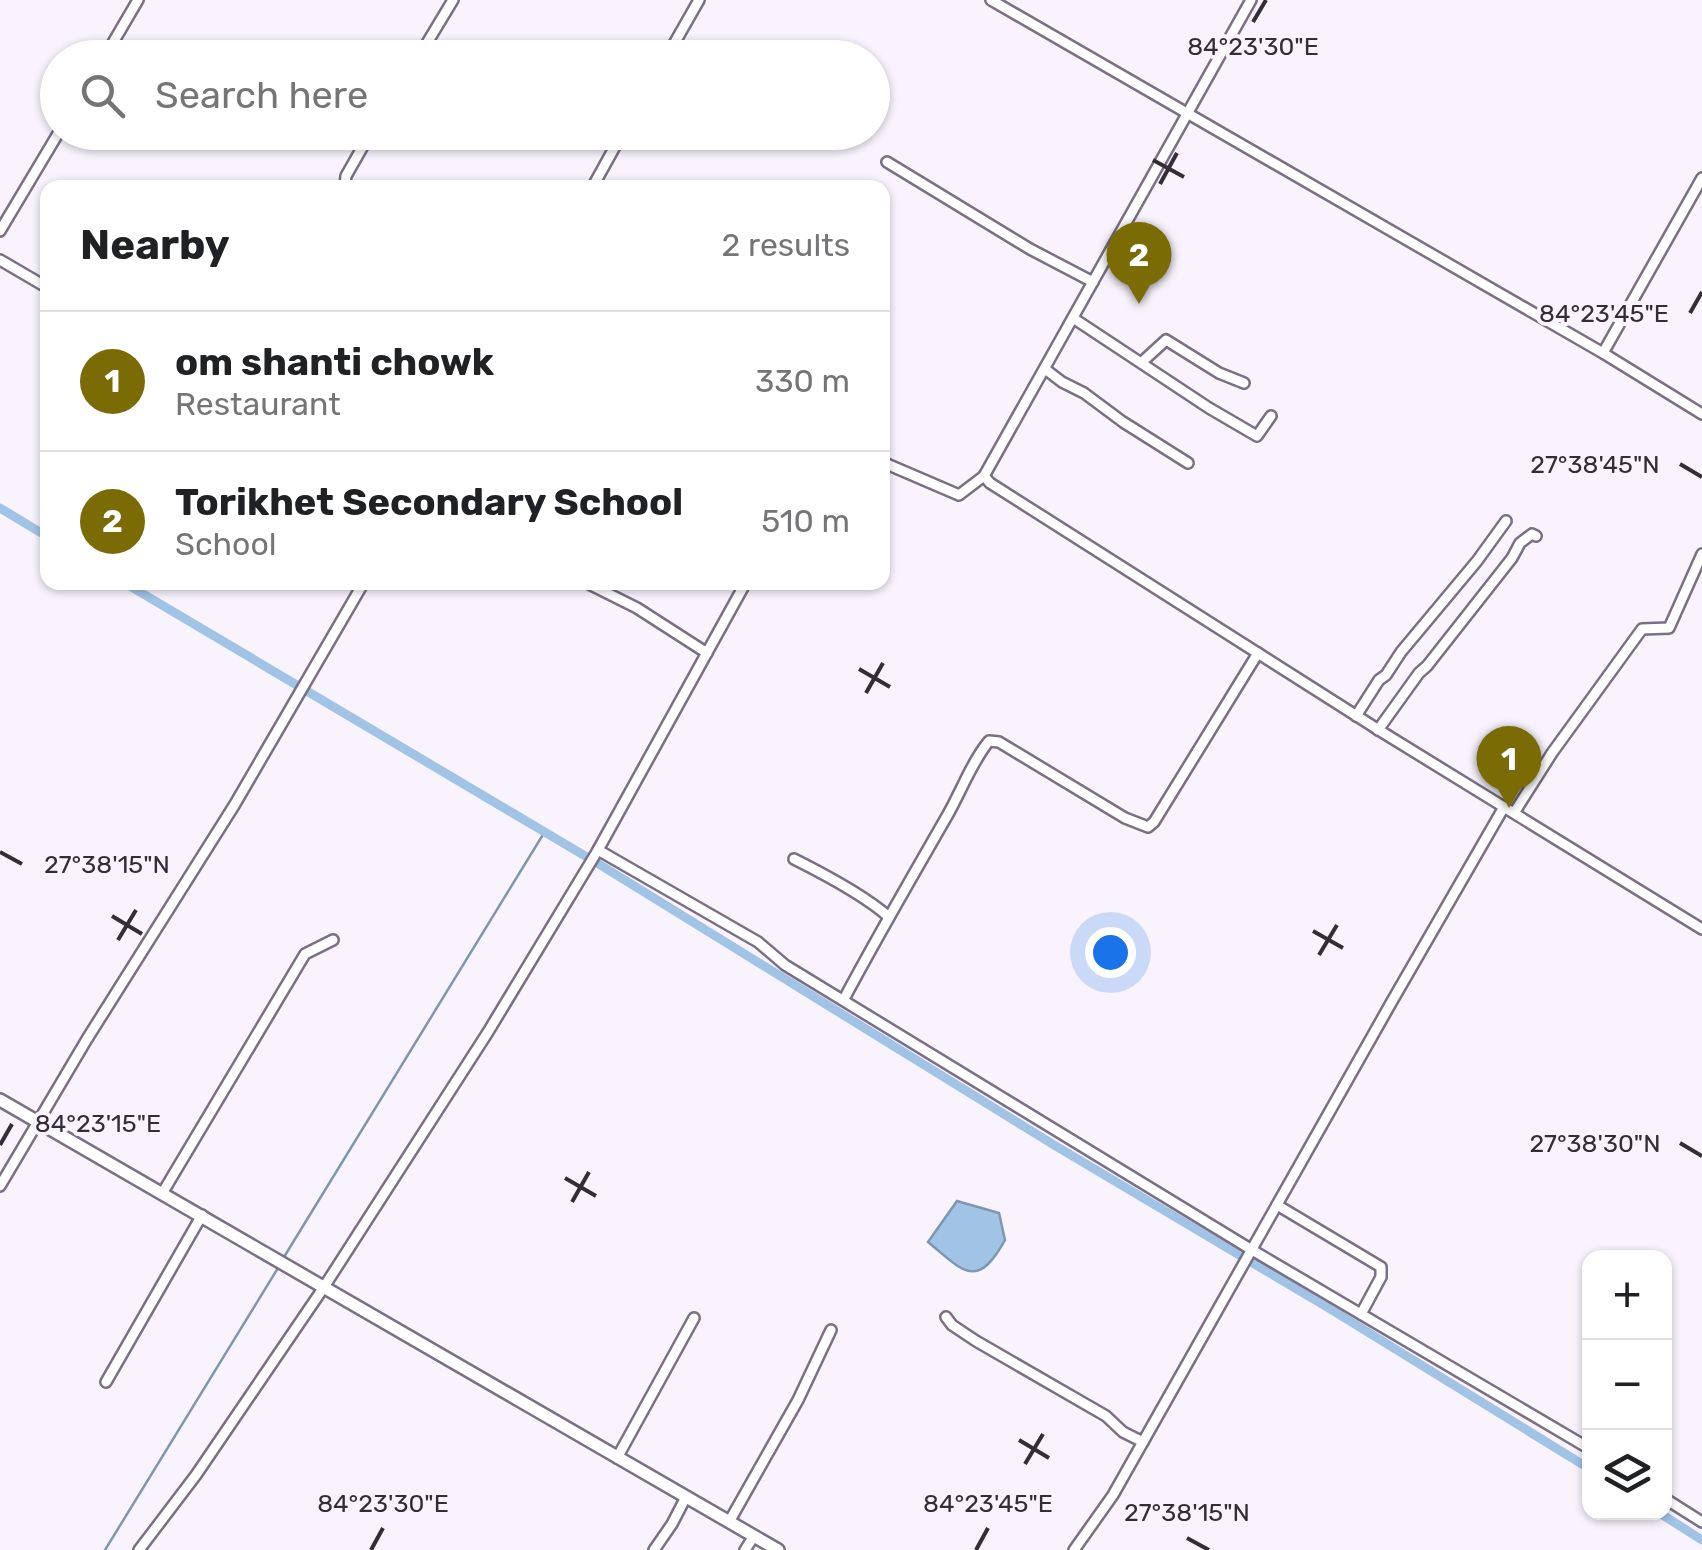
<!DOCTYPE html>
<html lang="en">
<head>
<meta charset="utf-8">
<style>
	:root { --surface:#fff; --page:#f2f2f2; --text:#202124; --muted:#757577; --line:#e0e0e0; --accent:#7b6b04 }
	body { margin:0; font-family:Rubik,sans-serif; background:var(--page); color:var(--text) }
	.controls { position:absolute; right:30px; bottom:30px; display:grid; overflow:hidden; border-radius:20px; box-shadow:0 2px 8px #0004 }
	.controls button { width:90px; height:90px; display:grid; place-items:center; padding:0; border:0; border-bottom:2px solid var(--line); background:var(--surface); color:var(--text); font:50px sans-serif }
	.you { position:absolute; left:1110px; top:952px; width:35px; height:35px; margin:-25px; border:8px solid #fff; border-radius:50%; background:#1a73e8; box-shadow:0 0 0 15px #1a73e833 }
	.badge { display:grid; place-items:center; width:65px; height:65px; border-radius:50%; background:var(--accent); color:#fff; font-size:32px; font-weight:700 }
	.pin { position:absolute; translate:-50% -82px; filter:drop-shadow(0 2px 5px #0008) }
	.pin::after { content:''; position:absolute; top:52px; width:35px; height:30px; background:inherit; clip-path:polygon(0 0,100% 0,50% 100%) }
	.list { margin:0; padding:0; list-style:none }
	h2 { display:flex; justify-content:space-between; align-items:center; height:130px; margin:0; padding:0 40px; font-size:42px }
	h2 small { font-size:32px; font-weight:400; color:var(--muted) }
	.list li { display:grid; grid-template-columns:65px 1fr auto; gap:30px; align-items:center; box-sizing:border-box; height:140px; padding:0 40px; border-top:2px solid var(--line) }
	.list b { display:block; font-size:38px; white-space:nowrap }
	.list p { margin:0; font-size:32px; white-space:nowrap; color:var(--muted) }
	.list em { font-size:32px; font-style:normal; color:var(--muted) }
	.icon { flex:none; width:55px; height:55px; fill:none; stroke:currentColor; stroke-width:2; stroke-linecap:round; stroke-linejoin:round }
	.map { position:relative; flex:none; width:1702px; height:1550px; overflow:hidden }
	.search { position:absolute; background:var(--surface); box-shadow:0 2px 8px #0004; left:40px; top:40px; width:850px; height:110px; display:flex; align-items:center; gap:25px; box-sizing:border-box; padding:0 35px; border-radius:55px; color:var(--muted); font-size:38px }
	.panel { position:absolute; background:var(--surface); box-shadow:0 2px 8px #0004; left:40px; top:180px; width:850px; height:410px; border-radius:20px }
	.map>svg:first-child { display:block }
	.water { fill:#a0c3e6; stroke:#7f96b1; stroke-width:2.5 }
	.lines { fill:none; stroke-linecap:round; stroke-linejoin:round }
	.stream { stroke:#7f96b1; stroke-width:2.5 }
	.canal { stroke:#a0c3e6; stroke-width:9 }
	.minor-casing { stroke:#7a6f85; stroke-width:14 }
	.tertiary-casing { stroke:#7a6f85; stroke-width:16 }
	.minor { stroke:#fff; stroke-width:9 }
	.tertiary { stroke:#fff; stroke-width:11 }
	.ticks { fill:none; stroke:#322d36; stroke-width:4 }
	.ticks-label { font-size:25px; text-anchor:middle; fill:#322d36; stroke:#f8f3fd; stroke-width:8; stroke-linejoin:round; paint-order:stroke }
</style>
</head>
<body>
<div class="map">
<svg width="1702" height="1550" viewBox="0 0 1702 1550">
	<rect width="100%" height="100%" fill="#f8f3fd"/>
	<path class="water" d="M957 1201 999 1213 1005 1240C977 1291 963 1271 928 1242Z"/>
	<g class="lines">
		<g class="stream">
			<path d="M284 1257 544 833"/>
			<path d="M105 1550 278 1268"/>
		</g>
		<g class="canal">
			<path d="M0 508 48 537"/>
			<path d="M123 582 602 866 1054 1145 1327 1307 1590 1469"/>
			<path d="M1658 1512 1702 1540"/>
		</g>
		<defs>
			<g id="minor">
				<path d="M991 0 1603 353 1702 414"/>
				<path d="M1251 0 984 476 990 483 1382 732 1702 929"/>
				<path d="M104 58 138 0"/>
				<path d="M418 58 453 0"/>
				<path d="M666 58 699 0"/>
				<path d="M887 162 1030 249 1093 282"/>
				<path d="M350 188 345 184 346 176 371 132"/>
				<path d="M592 188 623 132"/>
				<path d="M0 231 59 132"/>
				<path d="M0 260 48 288"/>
				<path d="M1073 318 1209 408 1257 436 1271 416"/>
				<path d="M1603 353 1702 178"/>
				<path d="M1142 362 1166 340 1219 373 1244 383"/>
				<path d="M1045 369 1062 382 1084 393 1123 422 1188 463"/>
				<path d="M882 462 959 495 984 476"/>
				<path d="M585 582 637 608 707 653"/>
				<path d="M1356 716 1379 680 1386 675 1401 652 1477 561 1506 521"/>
				<path d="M1378 730 1419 673 1427 666 1512 558 1520 543 1532 534 1536 536"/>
				<path d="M1514 813 1552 753 1642 629 1669 628 1702 554"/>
				<path d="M598 850 758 942 785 965 1252 1250 1590 1449"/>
				<path d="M794 859C824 874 864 895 889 917"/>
				<path d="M844 999C877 937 912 877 947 816 961 792 971 763 989 741L999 742 1125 818 1148 827 1154 822 1258 653"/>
				<path d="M0 1186 87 1039 235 804 364 582"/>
				<path d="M163 1192 305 954 333 940"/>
				<path d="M1277 1205 1381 1267V1277L1361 1314"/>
				<path d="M946 1317 952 1325 976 1341 1106 1416 1123 1432 1143 1442"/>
				<path d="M106 1382 202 1215"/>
				<path d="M617 1458 694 1318"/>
				<path d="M1664 1498 1702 1522"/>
				<path d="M729 1522 798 1400 831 1330"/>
				<path d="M139 1550 196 1475 324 1287 488 1032 598 850 746 582"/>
				<path d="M654 1550 672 1524 686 1497"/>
				<path d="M745 1550 754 1536"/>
				<path d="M1074 1550 1113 1495 1391 1003 1504 807"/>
			</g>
			<path id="tertiary" d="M0 1100 778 1550"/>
		</defs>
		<use href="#minor" class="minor-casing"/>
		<use href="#tertiary" class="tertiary-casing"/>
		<use href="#minor" class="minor"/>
		<use href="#tertiary" class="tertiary"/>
	</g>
	<path class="ticks" d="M1253 22 1266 0M1153 160 1184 177M1160 184 1177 153M1690 313 1702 292M1680 464 1702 477M859 669 890 687M866 693 883 663M0 852 22 864M112 916 142 934M1313 931 1343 948M118 940 136 910M1319 955 1337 925M1680 1143 1702 1156M0 1145 12 1124M565 1178 596 1196M572 1202 589 1172M1019 1440 1049 1458M1025 1464 1043 1434M1187 1538 1209 1550M371 1550 383 1528M976 1550 988 1528"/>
	<g class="ticks-label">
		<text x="1253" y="55">84°23'30"E</text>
		<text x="1604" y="322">84°23'45"E</text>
		<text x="1595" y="473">27°38'45"N</text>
		<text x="107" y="873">27°38'15"N</text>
		<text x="98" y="1132">84°23'15"E</text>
		<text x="1595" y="1152">27°38'30"N</text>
		<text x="383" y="1512">84°23'30"E</text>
		<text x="988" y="1512">84°23'45"E</text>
		<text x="1187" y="1521">27°38'15"N</text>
	</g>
</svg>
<div class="controls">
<button>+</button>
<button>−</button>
<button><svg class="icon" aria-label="layers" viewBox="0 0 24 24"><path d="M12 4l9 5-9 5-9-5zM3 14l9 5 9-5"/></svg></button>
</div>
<div class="you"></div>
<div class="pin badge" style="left:1509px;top:808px">1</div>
<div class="pin badge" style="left:1139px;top:304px">2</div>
<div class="search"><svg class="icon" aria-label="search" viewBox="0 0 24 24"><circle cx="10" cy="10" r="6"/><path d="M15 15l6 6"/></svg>Search here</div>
<section class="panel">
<h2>Nearby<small>2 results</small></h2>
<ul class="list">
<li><span class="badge">1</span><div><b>om shanti chowk</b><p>Restaurant</p></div><em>330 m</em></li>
<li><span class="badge">2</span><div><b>Torikhet Secondary School</b><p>School</p></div><em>510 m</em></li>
</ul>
</section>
</div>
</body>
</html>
